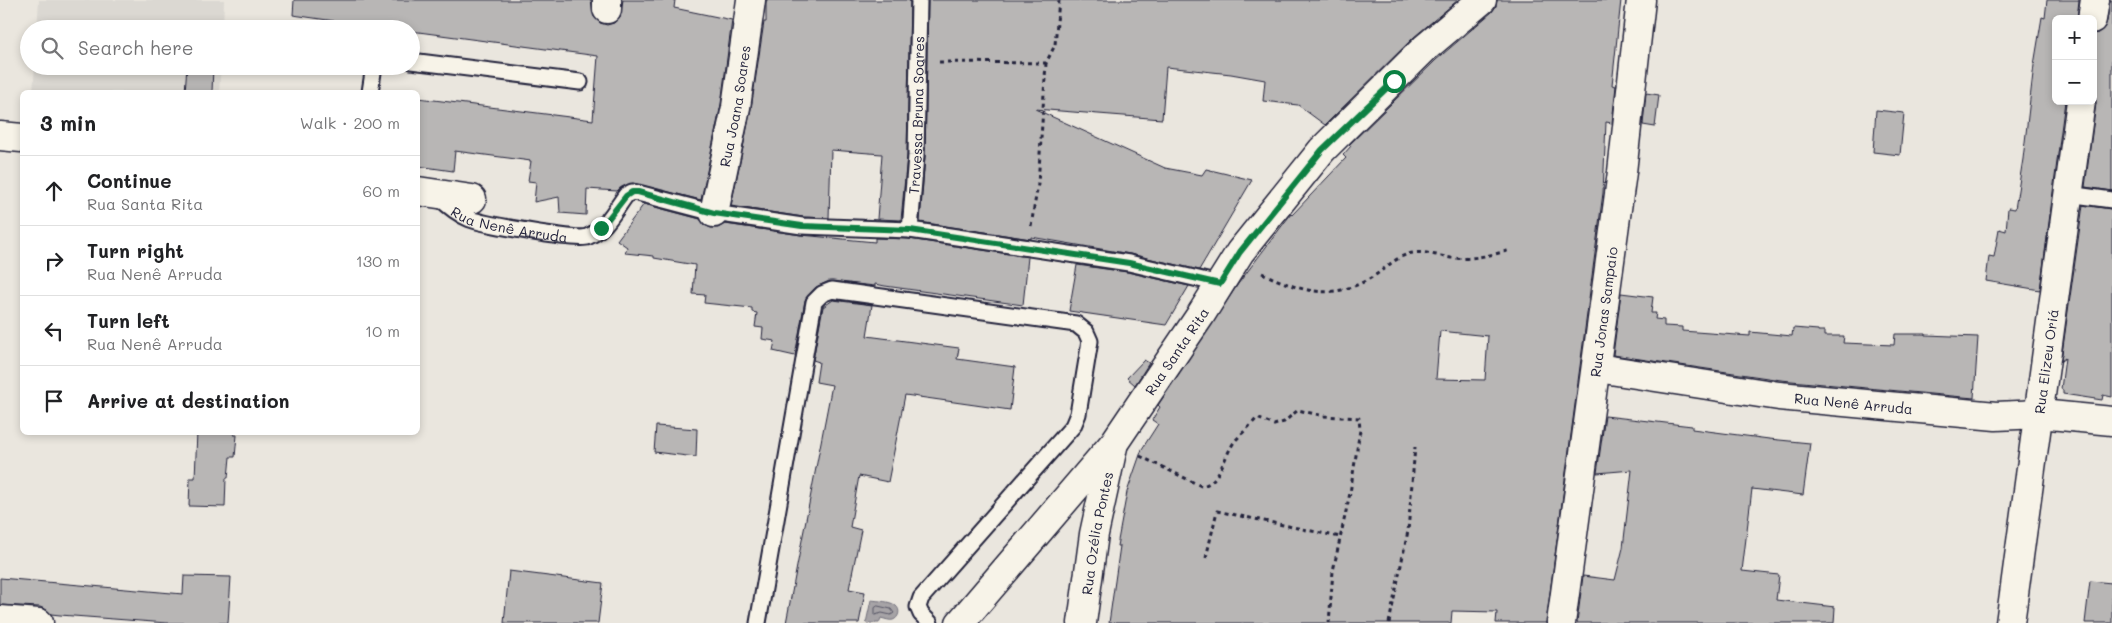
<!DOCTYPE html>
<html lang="en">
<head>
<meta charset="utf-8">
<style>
	:root { --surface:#fff; --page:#f2f2f2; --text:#202124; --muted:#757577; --line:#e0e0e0 }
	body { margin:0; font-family:Mali,sans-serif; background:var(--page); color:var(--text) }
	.controls { position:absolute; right:15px; top:15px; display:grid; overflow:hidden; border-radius:8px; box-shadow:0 2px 8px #0003 }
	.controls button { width:45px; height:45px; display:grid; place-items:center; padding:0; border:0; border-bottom:1px solid var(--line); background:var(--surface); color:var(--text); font:25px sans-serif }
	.stop { position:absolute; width:15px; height:15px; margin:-11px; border:4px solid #0b8043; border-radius:50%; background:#fff }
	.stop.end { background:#0b8043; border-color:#fff; box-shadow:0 1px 5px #0008 }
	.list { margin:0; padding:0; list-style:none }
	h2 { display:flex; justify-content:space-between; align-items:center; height:65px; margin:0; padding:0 20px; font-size:21px }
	h2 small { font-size:16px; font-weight:400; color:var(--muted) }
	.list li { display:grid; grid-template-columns:32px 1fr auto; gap:15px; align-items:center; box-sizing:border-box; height:70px; padding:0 20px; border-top:1px solid var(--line) }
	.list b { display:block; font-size:19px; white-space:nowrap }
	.list p { margin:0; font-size:16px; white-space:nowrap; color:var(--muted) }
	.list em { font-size:16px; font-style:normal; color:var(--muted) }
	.icon { flex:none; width:28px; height:28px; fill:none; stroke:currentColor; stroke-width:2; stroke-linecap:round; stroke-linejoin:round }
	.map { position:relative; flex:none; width:2112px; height:623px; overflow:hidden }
	.search { position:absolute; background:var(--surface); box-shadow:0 2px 8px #0003; left:20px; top:20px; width:400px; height:55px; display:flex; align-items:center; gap:12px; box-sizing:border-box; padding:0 18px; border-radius:28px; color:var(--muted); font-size:19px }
	.panel { position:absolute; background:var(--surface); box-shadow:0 2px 8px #0003; left:20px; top:90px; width:400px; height:345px; border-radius:8px }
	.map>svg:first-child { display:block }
	.built { fill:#dbd8d2 }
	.water { fill:#a6a3a6; stroke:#716f7b }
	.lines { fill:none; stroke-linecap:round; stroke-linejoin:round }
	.shore { stroke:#575666; stroke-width:1 }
	.building { fill:#b8b6b5; stroke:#22223b; fill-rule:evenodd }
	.service-casing { stroke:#22223b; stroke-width:19 }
	.minor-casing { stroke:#22223b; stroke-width:31 }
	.path { stroke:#22223b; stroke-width:3; stroke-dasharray:4 4; stroke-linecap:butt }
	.service { stroke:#f7f3e8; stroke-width:15 }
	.minor { stroke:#f7f3e8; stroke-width:28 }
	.route { stroke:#0b8043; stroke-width:6 }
	.labels { text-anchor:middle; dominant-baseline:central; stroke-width:4.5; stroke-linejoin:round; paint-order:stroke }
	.street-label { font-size:14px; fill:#22223b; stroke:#f7f3e8 }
</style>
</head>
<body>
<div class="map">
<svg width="2112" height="623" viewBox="0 0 2112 623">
	<rect width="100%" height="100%" fill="#eae6de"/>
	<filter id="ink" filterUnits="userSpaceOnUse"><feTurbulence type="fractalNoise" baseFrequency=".02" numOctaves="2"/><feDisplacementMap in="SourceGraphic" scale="10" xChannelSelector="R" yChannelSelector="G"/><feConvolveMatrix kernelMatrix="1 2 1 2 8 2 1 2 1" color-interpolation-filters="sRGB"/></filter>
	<g filter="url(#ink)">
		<g class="built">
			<path d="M39 0H224L223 29H37Z"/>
			<path d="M35 66H221L219 92H33Z"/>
		</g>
		<path class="water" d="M871 600C878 601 891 601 896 606 901 610 899 618 893 620 890 621 885 619 881 618L879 623H866Z"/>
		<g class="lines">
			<path class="shore" d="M878 606 891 609 894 613 891 615 882 613 875 615V608Z"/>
		</g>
		<g class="building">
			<path d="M294 0H591L594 17 600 23 607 25 614 23 620 17 623 0H675L674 8 732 20 721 104 701 200 633 183 622 187 617 191 587 189 586 215 560 213 559 197 534 202 536 182 528 181 531 161 455 151 453 171 418 166V98L593 120 598 56 411 31V29H390L293 15Z"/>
			<path d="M766 0H910L907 156 901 220 877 219 882 154 831 150 829 218 803 217 731 206 751 109 764 22H766Z"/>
			<path d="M928 0H1458L1414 37 1325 125 1298 105 1263 101 1265 80 1231 74 1166 67 1162 119 1035 109 1165 168 1202 175 1206 169 1252 180 1199 270 1130 254 1031 237V239L920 222 925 156Z"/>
			<path d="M1497 0H1621L1612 85 1616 86 1612 123 1606 122 1603 193 1546 623H1496L1497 612 1452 611 1451 623H1109L1120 546H1117L1127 492 1142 449 1158 424 1152 420 1160 407 1158 405 1238 284 1291 214 1292 215 1346 158 1343 155 1351 146 1349 145 1436 60 1492 12 1496 6ZM1440 331 1488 336 1485 380 1436 379Z"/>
			<path d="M2047 0H2079L2077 19H2056V101H2065L2040 290 1986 281 1989 256 1994 257 1999 229 2006 231 2008 208 2015 209 2023 159 2034 65 2042 17 2045 18Z"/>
			<path d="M2110 0H2112V191L2085 187 2096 103 2093 92V34L2098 33 2104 28 2107 21Z"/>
			<path d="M187 66H213L212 92H185Z"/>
			<path d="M1646 93 1659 95 1655 127 1643 125Z"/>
			<path d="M1876 110 1904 113 1900 155 1873 152Z"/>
			<path d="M644 204 700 219 704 225 711 228H718L725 224 801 235 875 242V238L909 239 1028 257 1023 305 885 286 875 284V286L829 281 816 287 805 300 795 356 773 351 775 341 762 339 763 328 755 327 757 313 752 312V308L704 303 705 295 693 294 695 265 654 258V256L625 253 627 247 617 240Z"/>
			<path d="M2083 205 2112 209V397L2103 395 2102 400 2063 394V390L2061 389 2065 358 2061 361Z"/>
			<path d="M1077 265 1127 272 1189 286 1166 325 1069 311Z"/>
			<path d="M1621 293 1653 297 1651 313H1656L1655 319 1664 320V326L1682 327V331L1750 336V332L1792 336 1793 328 1818 330V331H1824V336H1844L1843 343 1894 345 1895 334H1926V335L1978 337 1974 398 1781 380 1613 355Z"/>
			<path d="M833 300 872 305 867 336 959 348 957 359 1015 367 1010 410 905 395 888 482 859 476 850 527 861 530 849 589 865 592 859 623H786L832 385 816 382 819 362 813 360 823 307Z"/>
			<path d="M1144 360 1149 363 1135 385 1127 378Z"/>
			<path d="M1605 416 1692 426V429L1769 439 1810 443 1803 495 1752 489 1742 571 1779 575 1776 600 1835 607 1834 623H1577L1583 576 1615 580 1623 548 1632 470 1597 473Z"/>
			<path d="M656 426 697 429 696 457 654 452Z"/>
			<path d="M197 432H234V435H237L235 457H230L228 478H226L225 507 189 506 190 478H195Z"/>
			<path d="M509 571 603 583 598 623H504Z"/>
			<path d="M184 576 231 577 228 623H167L60 615 51 614 47 610 40 607 0 605V578L183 594Z"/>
			<path d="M2090 581 2112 583V623H2085Z"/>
		</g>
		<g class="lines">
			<defs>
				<g id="service">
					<path d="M411 61 580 82"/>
					<path d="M370 92 374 66"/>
					<path d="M2068 194 2112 200"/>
					<path id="s1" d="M439 197C448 206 458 214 470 219 483 224 577 241 587 237 605 230 615 210 626 195L632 192 638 193 714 213 802 226 910 230 1129 263 1220 284"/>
					<path id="s2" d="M910 230 916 156 919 0"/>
					<path d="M758 623 814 302 822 294 832 290 1076 324 1086 332 1090 341 1078 414 1073 426 921 598 918 607 921 614 930 623"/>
				</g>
				<g id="minor">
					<path d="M607 9V0"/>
					<path d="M2092 19 2095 0"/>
					<path d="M0 136 22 138"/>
					<path d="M418 191 472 199"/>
					<path id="s3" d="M714 213 736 107 751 0"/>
					<path id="s4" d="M1597 368 1779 396 1996 416 2040 414 2112 421"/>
					<path d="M0 620 39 623"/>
					<path id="s5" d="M960 623 1114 443 1200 316 1240 252 1322 150 1425 48 1482 0"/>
					<path id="s6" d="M1082 623 1094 534 1113 447"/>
					<path id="s7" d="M1561 623 1622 172 1641 0"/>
					<path id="s8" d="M2010 623 2081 101"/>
				</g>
			</defs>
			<use href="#service" class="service-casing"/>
			<use href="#minor" class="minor-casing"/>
			<g class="path">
				<path d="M939 62 1046 63 1055 45 1059 0"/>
				<path d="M1031 226 1038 184 1046 63"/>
				<path d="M1262 273C1304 293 1335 302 1377 274 1388 266 1399 255 1413 253 1426 251 1438 256 1451 258 1472 260 1491 255 1511 250"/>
				<path d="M1140 456 1201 486C1220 484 1224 455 1235 441 1242 433 1250 426 1257 418L1274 425 1284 422 1298 410 1324 416 1359 418 1360 430 1350 493 1333 571 1329 623"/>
				<path d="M1206 558 1217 511 1340 537"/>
				<path d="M1389 623 1408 531 1415 447"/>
			</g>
			<use href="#service" class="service"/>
			<use href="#minor" class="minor"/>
		</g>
	</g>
	<g class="lines" filter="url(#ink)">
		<path class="route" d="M601 228 626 196 632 192H638L714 213 802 226 910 230 1129 263 1220 284 1240 252 1322 150 1394 81"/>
	</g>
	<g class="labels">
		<g class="street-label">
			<text stroke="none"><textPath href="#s3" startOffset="109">Rua Joana Soares</textPath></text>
			<text stroke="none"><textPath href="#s2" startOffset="115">Travessa Bruna Soares</textPath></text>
			<text stroke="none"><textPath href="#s1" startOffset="78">Rua Nenê Arruda</textPath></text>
			<text stroke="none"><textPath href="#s7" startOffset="314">Rua Jonas Sampaio</textPath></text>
			<text stroke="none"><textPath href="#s5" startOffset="348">Rua Santa Rita</textPath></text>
			<text stroke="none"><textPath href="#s8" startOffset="264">Rua Elizeu Oriá</textPath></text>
			<text stroke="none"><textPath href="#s4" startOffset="259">Rua Nenê Arruda</textPath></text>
			<text stroke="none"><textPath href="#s6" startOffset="91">Rua Ozélia Pontes</textPath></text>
		</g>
	</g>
</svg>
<div class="controls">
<button>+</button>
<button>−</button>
</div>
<div class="stop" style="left:1394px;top:81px"></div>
<div class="stop end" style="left:601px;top:228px"></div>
<div class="search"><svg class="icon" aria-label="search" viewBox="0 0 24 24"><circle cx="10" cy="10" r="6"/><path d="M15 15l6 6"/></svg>Search here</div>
<section class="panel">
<h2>3 min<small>Walk · 200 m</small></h2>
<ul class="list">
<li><svg class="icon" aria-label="ahead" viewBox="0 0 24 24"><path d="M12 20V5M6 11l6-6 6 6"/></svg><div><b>Continue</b><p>Rua Santa Rita</p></div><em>60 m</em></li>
<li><svg class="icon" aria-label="right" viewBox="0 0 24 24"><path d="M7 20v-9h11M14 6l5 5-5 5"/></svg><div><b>Turn right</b><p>Rua Nenê Arruda</p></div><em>130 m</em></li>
<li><svg class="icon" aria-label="left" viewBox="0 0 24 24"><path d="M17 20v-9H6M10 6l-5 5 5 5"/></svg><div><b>Turn left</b><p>Rua Nenê Arruda</p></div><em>10 m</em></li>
<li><svg class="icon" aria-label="arrive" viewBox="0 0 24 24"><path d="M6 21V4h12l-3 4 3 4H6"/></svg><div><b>Arrive at destination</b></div></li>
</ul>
</section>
</div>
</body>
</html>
